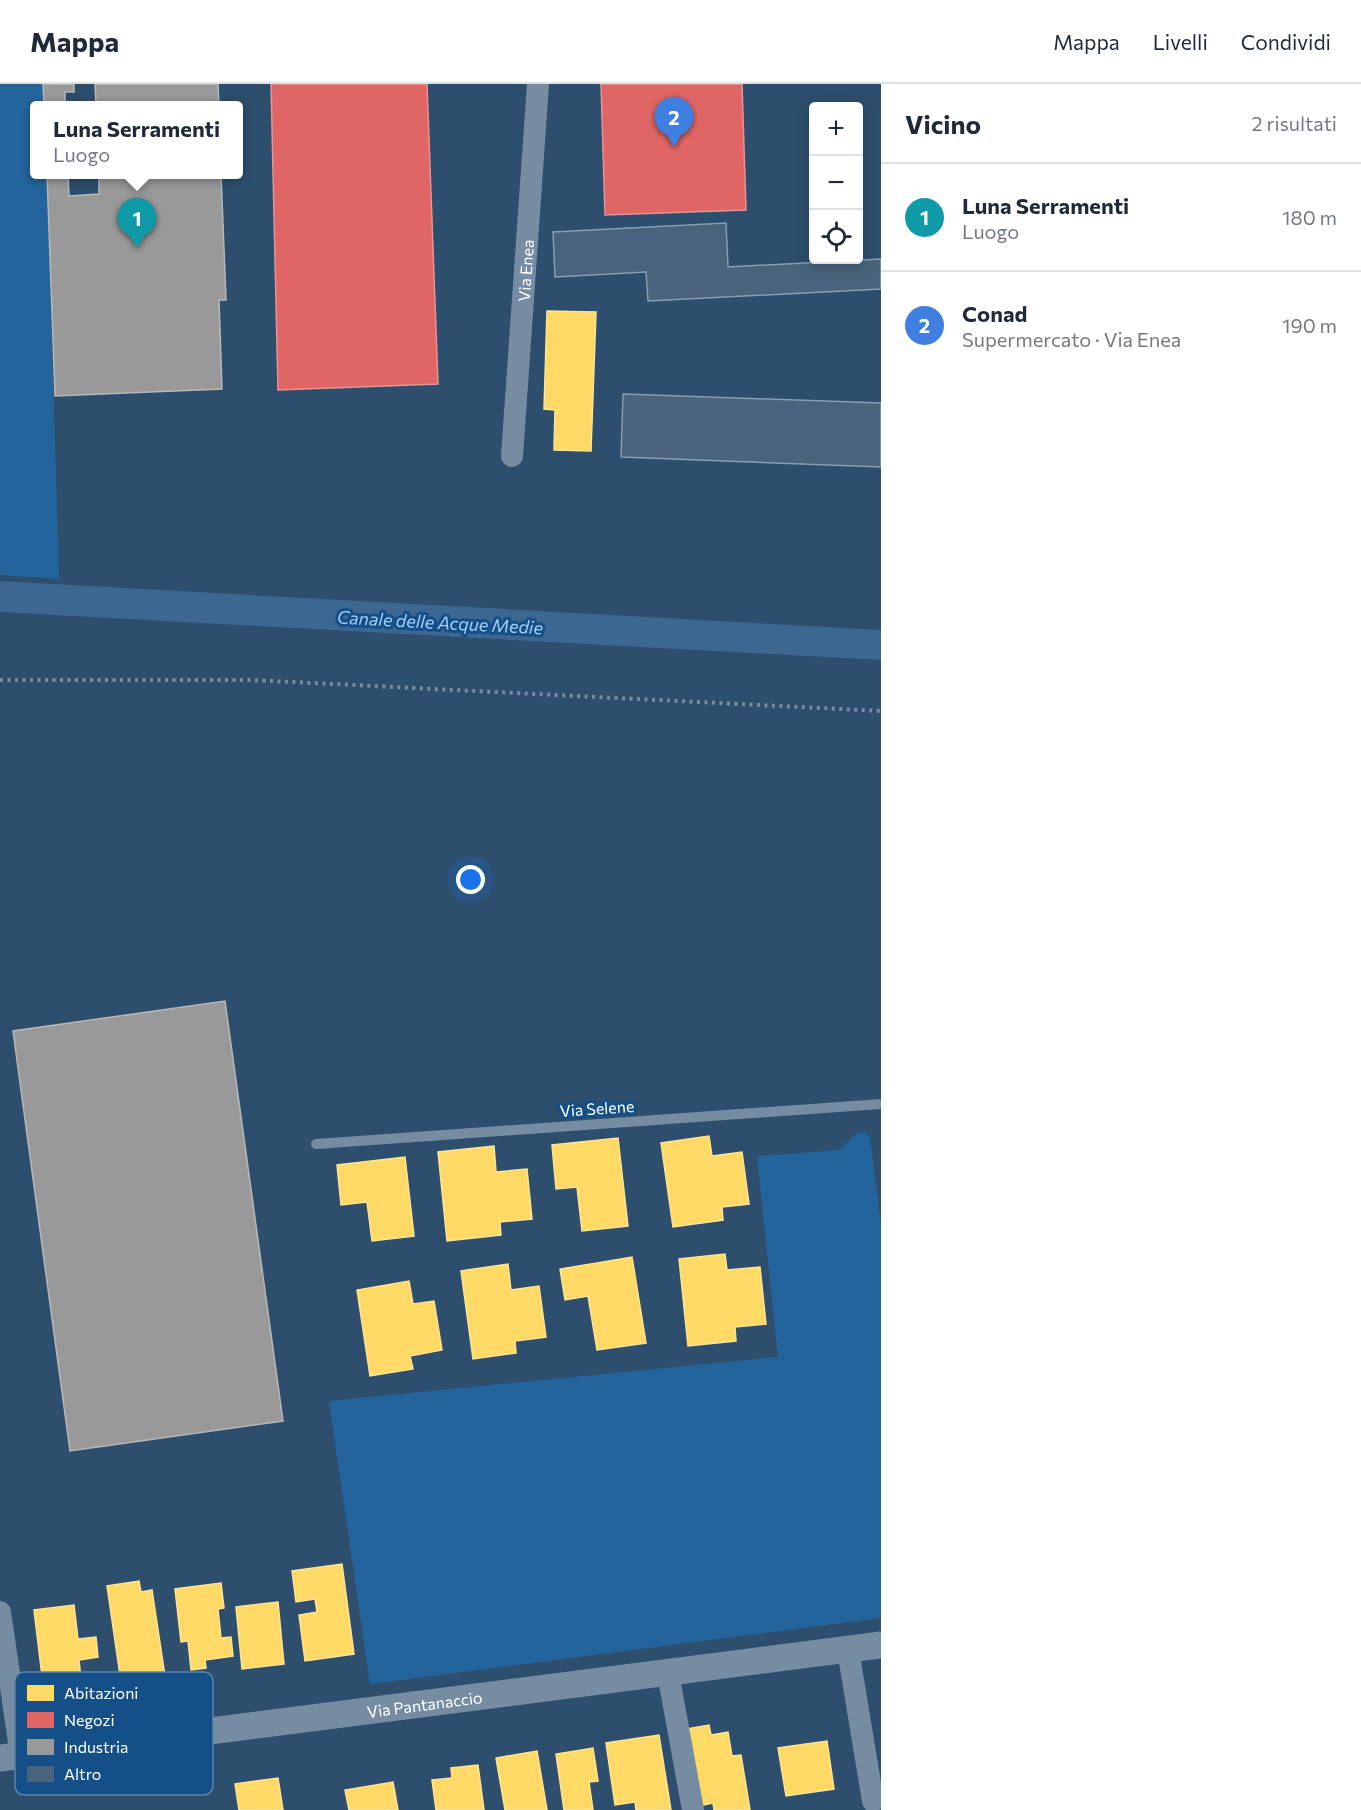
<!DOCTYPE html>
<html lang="it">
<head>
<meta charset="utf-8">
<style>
	:root { --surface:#fff; --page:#f6f6f7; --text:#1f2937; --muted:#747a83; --line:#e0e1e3; --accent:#636d7a }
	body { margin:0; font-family:Commissioner,sans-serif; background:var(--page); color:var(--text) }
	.controls { position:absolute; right:18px; top:18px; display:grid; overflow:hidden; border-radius:6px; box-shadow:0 3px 15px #0003 }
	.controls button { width:54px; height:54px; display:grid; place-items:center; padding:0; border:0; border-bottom:2px solid var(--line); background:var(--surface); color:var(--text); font:30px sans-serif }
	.you { position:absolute; left:471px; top:796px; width:21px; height:21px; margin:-15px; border:4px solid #fff; border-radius:50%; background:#1a73e8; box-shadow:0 0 0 9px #1a73e833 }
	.badge { display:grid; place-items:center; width:39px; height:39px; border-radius:50%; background:var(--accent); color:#fff; font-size:20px; font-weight:700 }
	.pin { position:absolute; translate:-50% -50px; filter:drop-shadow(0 2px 3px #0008) }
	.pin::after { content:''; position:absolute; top:32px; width:21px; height:18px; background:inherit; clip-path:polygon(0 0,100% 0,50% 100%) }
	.popup { position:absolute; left:30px; top:17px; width:213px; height:78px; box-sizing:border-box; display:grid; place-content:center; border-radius:6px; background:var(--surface); filter:drop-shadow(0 2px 4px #0005); font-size:20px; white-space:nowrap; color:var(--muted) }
	.popup b { font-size:22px; color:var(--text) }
	.popup::after { content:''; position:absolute; left:50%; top:100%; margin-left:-12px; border:12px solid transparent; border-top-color:var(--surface) }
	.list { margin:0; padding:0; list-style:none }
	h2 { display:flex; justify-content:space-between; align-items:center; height:78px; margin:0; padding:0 24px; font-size:26px }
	h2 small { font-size:20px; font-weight:400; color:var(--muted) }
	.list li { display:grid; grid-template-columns:39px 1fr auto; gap:18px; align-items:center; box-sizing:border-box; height:108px; padding:0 24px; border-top:2px solid var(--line) }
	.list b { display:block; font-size:22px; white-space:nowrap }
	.list p { margin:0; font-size:20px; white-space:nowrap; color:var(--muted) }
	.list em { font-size:20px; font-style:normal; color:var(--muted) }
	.icon { flex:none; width:33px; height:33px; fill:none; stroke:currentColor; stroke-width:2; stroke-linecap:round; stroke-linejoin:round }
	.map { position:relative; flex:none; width:881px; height:1726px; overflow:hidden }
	header { display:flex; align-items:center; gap:36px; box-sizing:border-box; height:84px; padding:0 30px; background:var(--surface); border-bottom:2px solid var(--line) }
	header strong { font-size:28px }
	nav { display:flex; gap:33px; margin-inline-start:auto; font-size:21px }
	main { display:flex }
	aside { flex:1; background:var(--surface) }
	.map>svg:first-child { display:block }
	.green { fill:#24649d }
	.water { fill:#3c6790 }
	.homes { fill:#ffd966; stroke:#ffe494; stroke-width:1.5 }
	.shops { fill:#e06666; stroke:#e99494; stroke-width:1.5 }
	.industry { fill:#999; stroke:#b8b8b8; stroke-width:1.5 }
	.building { fill:#49637c; stroke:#889db1; stroke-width:1.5 }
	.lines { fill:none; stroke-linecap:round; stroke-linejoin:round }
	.path { stroke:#758ca3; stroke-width:4; stroke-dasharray:3 4.5; stroke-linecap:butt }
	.service { stroke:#758ca3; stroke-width:10 }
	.minor { stroke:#758ca3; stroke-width:22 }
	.tertiary { stroke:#758ca3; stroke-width:27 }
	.labels { text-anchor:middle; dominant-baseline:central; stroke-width:6; stroke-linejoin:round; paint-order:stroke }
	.street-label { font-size:16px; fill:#fff; stroke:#144f87 }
	.water-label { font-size:18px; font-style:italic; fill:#a4d0f7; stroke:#144f87 }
	.key { fill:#144f87; stroke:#5a84ab; stroke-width:1.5 }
	.key-label { font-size:16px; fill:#fff }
</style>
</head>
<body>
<header>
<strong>Mappa</strong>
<nav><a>Mappa</a><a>Livelli</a><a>Condividi</a></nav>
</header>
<main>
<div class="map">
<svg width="881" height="1726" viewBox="0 0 881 1726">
	<rect width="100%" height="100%" fill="#2e4e6d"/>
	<g class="green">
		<path d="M0 0H43L44 21H35V90L47 91 59 495 0 491Z"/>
		<path d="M865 1048 870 1053 881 1140V1534L370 1600 329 1317 778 1273 757 1072 839 1066 857 1049Z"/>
	</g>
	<path class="water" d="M0 497 881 546V576L0 528Z"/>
	<g class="homes">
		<path d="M547 227 596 228 591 367 554 366 555 326 544 325Z"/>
		<path d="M709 1052 712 1072 742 1068 749 1120 722 1123 723 1136 673 1143 661 1059Z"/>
		<path d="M618 1054 628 1142 582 1147 577 1103 556 1105 552 1061Z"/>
		<path d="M494 1062 496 1088 527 1085 532 1135 500 1138 501 1151 447 1157 438 1068Z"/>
		<path d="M405 1073 414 1152 372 1157 367 1118 341 1121 337 1081Z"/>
		<path d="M725 1170 727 1186 760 1183 766 1240 735 1243 736 1257 688 1262 679 1175Z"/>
		<path d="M632 1173 646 1259 597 1266 588 1212 565 1216 560 1185Z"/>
		<path d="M508 1180 511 1206 539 1202 546 1253 515 1257 516 1269 473 1275 461 1187Z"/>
		<path d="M409 1197 413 1220 434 1217 442 1266 410 1272 413 1285 370 1292 357 1206Z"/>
		<path d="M342 1480 354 1570 305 1577 299 1531 317 1528 315 1515 296 1518 292 1487Z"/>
		<path d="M139 1497 141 1508 152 1506 165 1592 121 1598 107 1502Z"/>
		<path d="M221 1499 224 1524 218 1525 221 1554 231 1553 233 1572 205 1576 206 1584 191 1586 188 1557 181 1558 175 1505Z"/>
		<path d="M278 1518 284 1580 242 1585 236 1523Z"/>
		<path d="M74 1521 78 1555 96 1553 98 1573 79 1576 82 1604 44 1609 34 1526Z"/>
		<path d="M709 1641 711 1651 728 1648 732 1672 741 1671 750 1726H714L713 1719 698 1722 686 1645Z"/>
		<path d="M659 1651 671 1726H636L635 1718 615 1721 606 1659Z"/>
		<path d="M827 1657 834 1705 786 1712 778 1664Z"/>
		<path d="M593 1664 598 1697 589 1698 593 1726H564L556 1670Z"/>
		<path d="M537 1667 547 1726H505L496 1674Z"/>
		<path d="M478 1681 484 1726H436L432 1696 452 1694 451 1684Z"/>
		<path d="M278 1694 283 1726H239L235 1700Z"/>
		<path d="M393 1698 398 1726H349L345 1706Z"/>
	</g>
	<g class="shops">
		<path d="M271 0H427L438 300 278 306Z"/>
		<path d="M601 0H742L746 126 605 131Z"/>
	</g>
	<g class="industry">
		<path d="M43 0H74V8H65V21H44Z"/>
		<path d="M95 0H218L219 21H96Z"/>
		<path d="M47 90H68L69 112 99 110V90H221L226 216H219L222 305 55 312Z"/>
		<path d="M225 917 283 1337 70 1367 13 947Z"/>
	</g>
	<g class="building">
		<path d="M726 139 728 183 881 175V205L648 217 646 188 555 193 553 148Z"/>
		<path d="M623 310 881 319V383L621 373Z"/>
	</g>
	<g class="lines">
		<path class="path" d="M0 596H252L881 627"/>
		<path class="service" d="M316 1060 881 1020"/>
		<g class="minor">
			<path id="s1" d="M512 372 538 0"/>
			<path d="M0 1528 21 1672"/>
			<path d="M848 1566 873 1717"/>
			<path d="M668 1589 693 1726"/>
		</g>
		<path class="tertiary" id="s2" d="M0 1674 881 1561"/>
	</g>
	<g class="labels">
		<g class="street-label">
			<text stroke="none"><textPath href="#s1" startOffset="186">Via Enea</textPath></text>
			<text transform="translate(597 1024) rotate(-4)">Via Selene</text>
			<text stroke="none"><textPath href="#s2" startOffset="428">Via Pantanaccio</textPath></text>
		</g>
		<g class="water-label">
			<text transform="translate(440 538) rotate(3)">Canale delle Acque Medie</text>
		</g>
	</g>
	<rect x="15" y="1588" width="198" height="123" rx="9" class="key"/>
	<rect x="27" y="1601" width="27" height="16" fill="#ffd966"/>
	<rect x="27" y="1628" width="27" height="16" fill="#e06666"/>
	<rect x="27" y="1655" width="27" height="16" fill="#999"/>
	<rect x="27" y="1682" width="27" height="16" fill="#49637c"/>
	<g class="key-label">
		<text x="64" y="1615">Abitazioni</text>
		<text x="64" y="1642">Negozi</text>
		<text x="64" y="1669">Industria</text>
		<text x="64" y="1696">Altro</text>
	</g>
</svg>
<div class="controls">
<button>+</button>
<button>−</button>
<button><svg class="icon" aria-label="locate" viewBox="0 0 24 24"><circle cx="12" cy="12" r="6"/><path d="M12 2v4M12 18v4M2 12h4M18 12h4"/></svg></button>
</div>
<div class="you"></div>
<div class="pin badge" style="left:137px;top:164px;background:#0f9aa8">1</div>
<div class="popup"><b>Luna Serramenti</b>Luogo</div>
<div class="pin badge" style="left:674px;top:63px;background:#3f7fe0">2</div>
</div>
<aside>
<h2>Vicino<small>2 risultati</small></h2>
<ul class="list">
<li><span class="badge" style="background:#0f9aa8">1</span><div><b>Luna Serramenti</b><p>Luogo</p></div><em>180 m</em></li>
<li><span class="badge" style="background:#3f7fe0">2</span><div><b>Conad</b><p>Supermercato · Via Enea</p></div><em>190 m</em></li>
</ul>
</aside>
</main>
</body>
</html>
